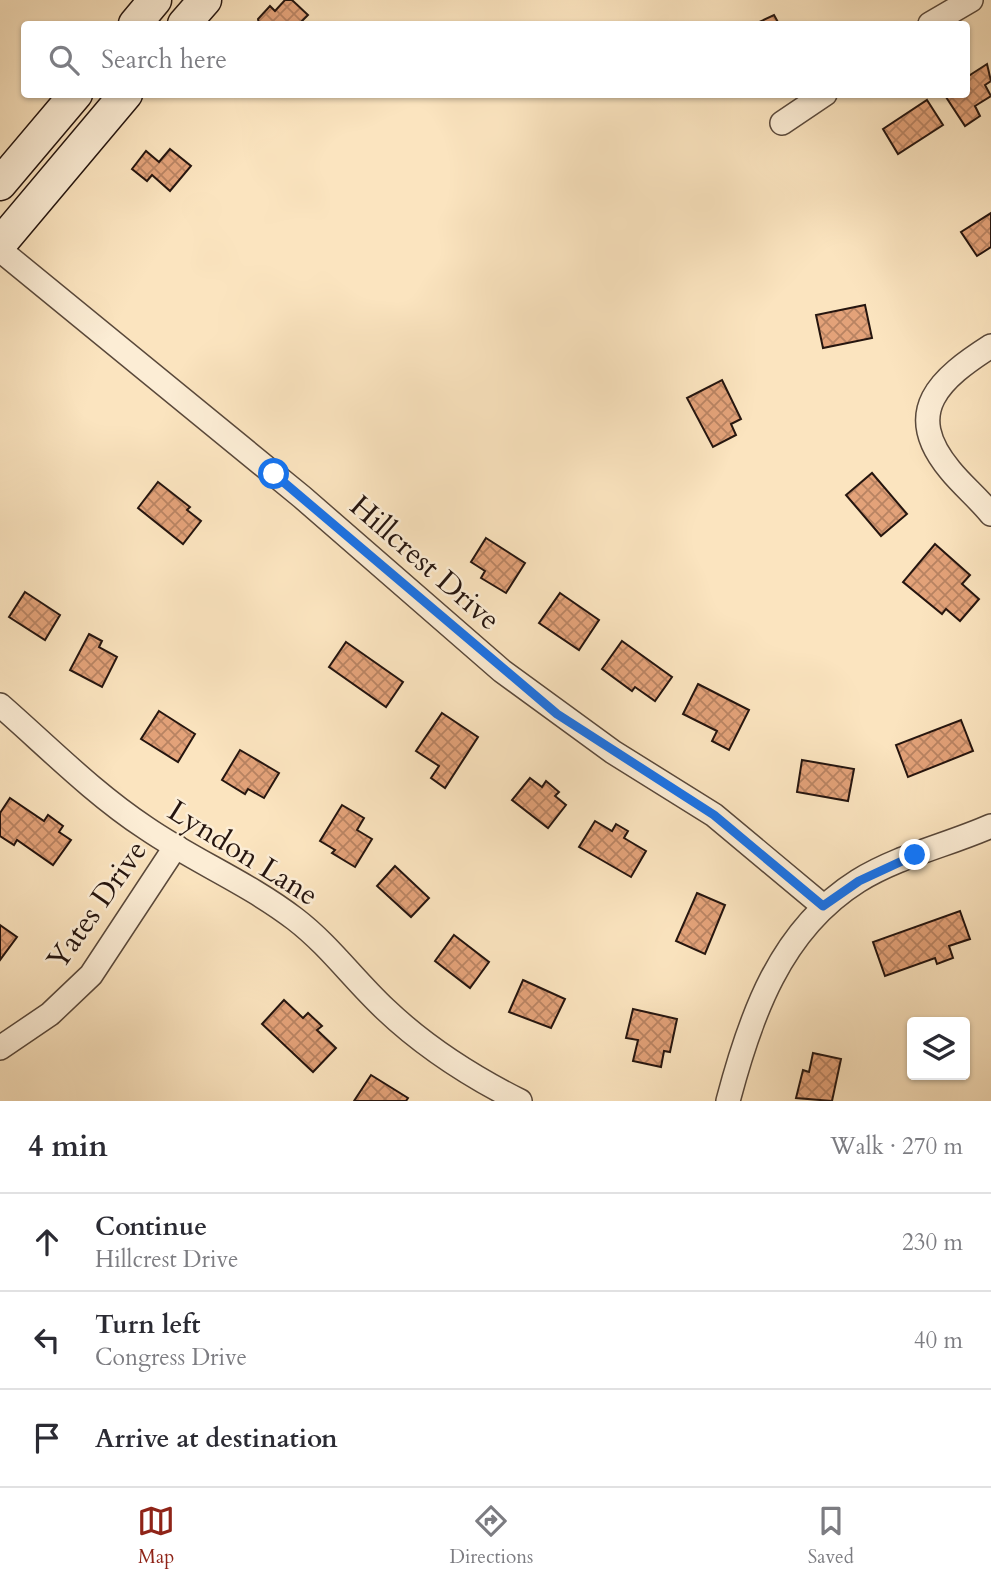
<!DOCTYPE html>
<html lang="en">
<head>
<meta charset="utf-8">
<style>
	:root { --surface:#fff; --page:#f2f2f3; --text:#2b2b33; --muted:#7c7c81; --line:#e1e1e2; --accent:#8f2418 }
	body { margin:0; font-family:Cardo,serif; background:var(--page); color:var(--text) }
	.controls { position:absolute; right:21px; bottom:21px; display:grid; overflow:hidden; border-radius:7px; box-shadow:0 2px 5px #0004 }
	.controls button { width:63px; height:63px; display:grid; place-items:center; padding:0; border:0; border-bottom:2px solid var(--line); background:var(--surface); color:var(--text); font:35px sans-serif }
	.stop { position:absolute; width:21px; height:21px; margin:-16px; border:5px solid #1a73e8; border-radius:50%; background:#fff }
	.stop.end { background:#1a73e8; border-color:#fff; box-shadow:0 2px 7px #0008 }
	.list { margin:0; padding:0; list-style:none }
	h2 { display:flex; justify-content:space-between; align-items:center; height:91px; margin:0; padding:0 28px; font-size:30px }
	h2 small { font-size:23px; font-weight:400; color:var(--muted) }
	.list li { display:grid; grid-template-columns:46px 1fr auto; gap:21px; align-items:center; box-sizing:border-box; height:98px; padding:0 28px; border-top:2px solid var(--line) }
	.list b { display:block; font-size:26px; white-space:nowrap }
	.list p { margin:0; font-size:23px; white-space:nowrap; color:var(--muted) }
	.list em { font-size:23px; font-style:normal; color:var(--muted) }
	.icon { flex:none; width:38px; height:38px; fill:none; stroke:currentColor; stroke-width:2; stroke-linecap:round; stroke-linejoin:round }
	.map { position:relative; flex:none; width:991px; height:1101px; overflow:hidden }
	.search { position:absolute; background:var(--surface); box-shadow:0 2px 5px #0004; left:21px; right:21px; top:21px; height:77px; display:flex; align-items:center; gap:18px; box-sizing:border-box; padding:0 24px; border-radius:7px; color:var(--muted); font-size:26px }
	.sheet { height:385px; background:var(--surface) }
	nav { display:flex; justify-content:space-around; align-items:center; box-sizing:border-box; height:98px; border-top:2px solid var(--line); background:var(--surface); font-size:19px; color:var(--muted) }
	nav a { display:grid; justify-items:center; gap:4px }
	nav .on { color:var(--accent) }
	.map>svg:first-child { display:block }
	.building { fill:url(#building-cross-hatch); stroke:#25150f; stroke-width:2 }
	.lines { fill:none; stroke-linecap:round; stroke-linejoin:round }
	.minor-casing { stroke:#5a493b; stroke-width:26 }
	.secondary-casing { stroke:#25150f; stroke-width:35 }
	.minor { stroke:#fcedd5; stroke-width:23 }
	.secondary { stroke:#fcedd5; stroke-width:32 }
	.route { stroke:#1a73e8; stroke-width:9 }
	.labels { text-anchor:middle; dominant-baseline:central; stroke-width:5; stroke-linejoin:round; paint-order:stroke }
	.street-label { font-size:30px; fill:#25150f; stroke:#fcedd5 }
</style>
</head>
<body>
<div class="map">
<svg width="991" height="1101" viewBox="0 0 991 1101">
	<defs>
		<pattern id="building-cross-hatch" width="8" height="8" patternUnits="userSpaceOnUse" patternTransform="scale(1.75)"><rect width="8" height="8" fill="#e3a279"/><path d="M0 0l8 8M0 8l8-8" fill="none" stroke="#b88362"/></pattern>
	</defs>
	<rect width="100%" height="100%" fill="#fbe4bf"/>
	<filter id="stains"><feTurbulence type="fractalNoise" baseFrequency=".00286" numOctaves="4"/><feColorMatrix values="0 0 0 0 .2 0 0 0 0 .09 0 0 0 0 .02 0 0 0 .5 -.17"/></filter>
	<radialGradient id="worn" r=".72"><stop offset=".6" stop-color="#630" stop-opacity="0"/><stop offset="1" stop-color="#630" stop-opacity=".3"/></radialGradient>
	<g class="building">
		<path d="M285 0H292L308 15 299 24H259L258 19 270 6 275 11Z"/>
		<path d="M774 15 779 24H755Z"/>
		<path d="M987 64 991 81 985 85 991 96 975 106 980 116 965 126 944 94H967V77Z"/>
		<path d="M927 100 943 125 898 154 883 129Z"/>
		<path d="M170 149 191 166 170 191 152 175 147 181 132 169 146 151 159 162Z"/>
		<path d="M991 213V247L977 256 961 232Z"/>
		<path d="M865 305 872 338 823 348 816 315Z"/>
		<path d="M722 380 741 419 731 424 736 435 713 447 687 398Z"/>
		<path d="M872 473 907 514 881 536 846 495Z"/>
		<path d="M158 482 190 507 187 510 201 521 183 544 138 508Z"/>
		<path d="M486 538 525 563 506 593 481 578 485 571 471 562Z"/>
		<path d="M935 544 970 575 962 584 979 599 960 621 946 609 942 614 903 582Z"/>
		<path d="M25 592 60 615 45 640 9 617Z"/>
		<path d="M560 593 599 620 579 650 539 623Z"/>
		<path d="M89 634 102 641 99 647 117 657 102 687 70 670Z"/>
		<path d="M622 641 672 677 655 701 635 687 632 691 602 669Z"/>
		<path d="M346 642 403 682 386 707 329 667Z"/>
		<path d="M698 684 749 710 729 750 712 741 717 731 683 714Z"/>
		<path d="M159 711 195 734 178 762 141 739Z"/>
		<path d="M442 713 478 737 445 788 431 778 439 766 416 751Z"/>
		<path d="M961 720 973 751 908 777 896 745Z"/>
		<path d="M240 750 279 773 264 798 248 789 245 794 222 780Z"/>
		<path d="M802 760 854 769 848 801 797 792Z"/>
		<path d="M530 778 542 787 546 781 559 792 555 796 566 805 548 828 512 800Z"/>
		<path d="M10 798 44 821 48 815 63 826 59 832 71 840 53 865 17 840 14 845 0 836V813Z"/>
		<path d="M342 805 364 818 357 830 372 839 355 867 332 853 335 850 320 841Z"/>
		<path d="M595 821 612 831 616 824 628 831 624 838 646 851 631 877 579 847Z"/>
		<path d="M395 866 429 898 411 917 377 886Z"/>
		<path d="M697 893 725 905 705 954 676 941Z"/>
		<path d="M960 911 970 939 949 946 953 958 937 964 935 958 885 976 873 942Z"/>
		<path d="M0 925 17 937 0 960Z"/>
		<path d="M454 935 489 962 470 988 435 961Z"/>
		<path d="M523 980 565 999 551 1028 509 1012Z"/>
		<path d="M284 1000 303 1018 308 1013 322 1026 317 1030 336 1048 313 1072 262 1024Z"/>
		<path d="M633 1009 677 1019 670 1052 664 1051 661 1067 633 1061 638 1040 626 1038Z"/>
		<path d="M813 1053 841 1059 832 1101 796 1098 803 1070 809 1072Z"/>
		<path d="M371 1075 408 1098 406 1101H354Z"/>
	</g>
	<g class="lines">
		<defs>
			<g id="minor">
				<path d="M930 24 971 0"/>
				<path d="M782 123 825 94"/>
				<path d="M0 250 302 497 502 671 613 752 714 815 823 906"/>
				<path d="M991 346C941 378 901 411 950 470 962 485 978 498 991 514"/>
				<path d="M0 705C47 746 93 793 146 828 194 861 248 883 295 919 329 945 354 980 385 1009 426 1048 470 1076 520 1101"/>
				<path d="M0 1048 50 1014 91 975 176 846"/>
				<path d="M728 1101C750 1017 780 930 858 881 898 856 948 845 991 826"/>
			</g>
			<g id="secondary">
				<path d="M135 24 155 0"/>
				<path d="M184 24 205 0"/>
				<path d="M0 184 76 94"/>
				<path d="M0 244 126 94"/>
			</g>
		</defs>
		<use href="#minor" class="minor-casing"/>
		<use href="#secondary" class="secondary-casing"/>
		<use href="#minor" class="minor"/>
		<use href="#secondary" class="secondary"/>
	</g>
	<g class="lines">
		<path class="route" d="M274 474 557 714 714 815 823 906 859 881 915 855"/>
	</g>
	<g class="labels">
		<g class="street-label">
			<text transform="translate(425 563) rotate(41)">Hillcrest Drive</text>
			<text transform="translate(243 853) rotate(32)">Lyndon Lane</text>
			<text transform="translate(97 905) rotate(-55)">Yates Drive</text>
		</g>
	</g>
	<rect width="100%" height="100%" filter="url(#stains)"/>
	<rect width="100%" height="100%" fill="url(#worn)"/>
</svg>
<div class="controls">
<button><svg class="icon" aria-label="layers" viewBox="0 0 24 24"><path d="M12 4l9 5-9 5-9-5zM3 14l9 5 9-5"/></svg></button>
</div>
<div class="stop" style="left:274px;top:474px"></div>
<div class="stop end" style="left:915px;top:855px"></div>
<div class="search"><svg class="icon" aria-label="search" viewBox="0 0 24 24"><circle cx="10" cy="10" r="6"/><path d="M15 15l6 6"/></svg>Search here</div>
</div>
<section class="sheet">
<h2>4 min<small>Walk · 270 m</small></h2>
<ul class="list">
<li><svg class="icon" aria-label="ahead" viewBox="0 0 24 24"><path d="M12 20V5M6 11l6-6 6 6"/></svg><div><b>Continue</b><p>Hillcrest Drive</p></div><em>230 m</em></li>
<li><svg class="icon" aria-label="left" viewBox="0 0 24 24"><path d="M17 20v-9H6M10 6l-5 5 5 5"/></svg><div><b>Turn left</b><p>Congress Drive</p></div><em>40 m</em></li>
<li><svg class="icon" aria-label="arrive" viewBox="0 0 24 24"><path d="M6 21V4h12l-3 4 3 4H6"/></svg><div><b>Arrive at destination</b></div></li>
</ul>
</section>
<nav>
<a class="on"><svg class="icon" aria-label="map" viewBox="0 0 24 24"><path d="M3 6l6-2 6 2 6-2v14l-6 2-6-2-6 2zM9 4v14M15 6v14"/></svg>Map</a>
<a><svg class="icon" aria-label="directions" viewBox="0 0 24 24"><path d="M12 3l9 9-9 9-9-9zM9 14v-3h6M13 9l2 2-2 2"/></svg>Directions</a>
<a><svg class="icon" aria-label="saved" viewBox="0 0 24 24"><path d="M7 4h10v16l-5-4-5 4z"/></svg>Saved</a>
</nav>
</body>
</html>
